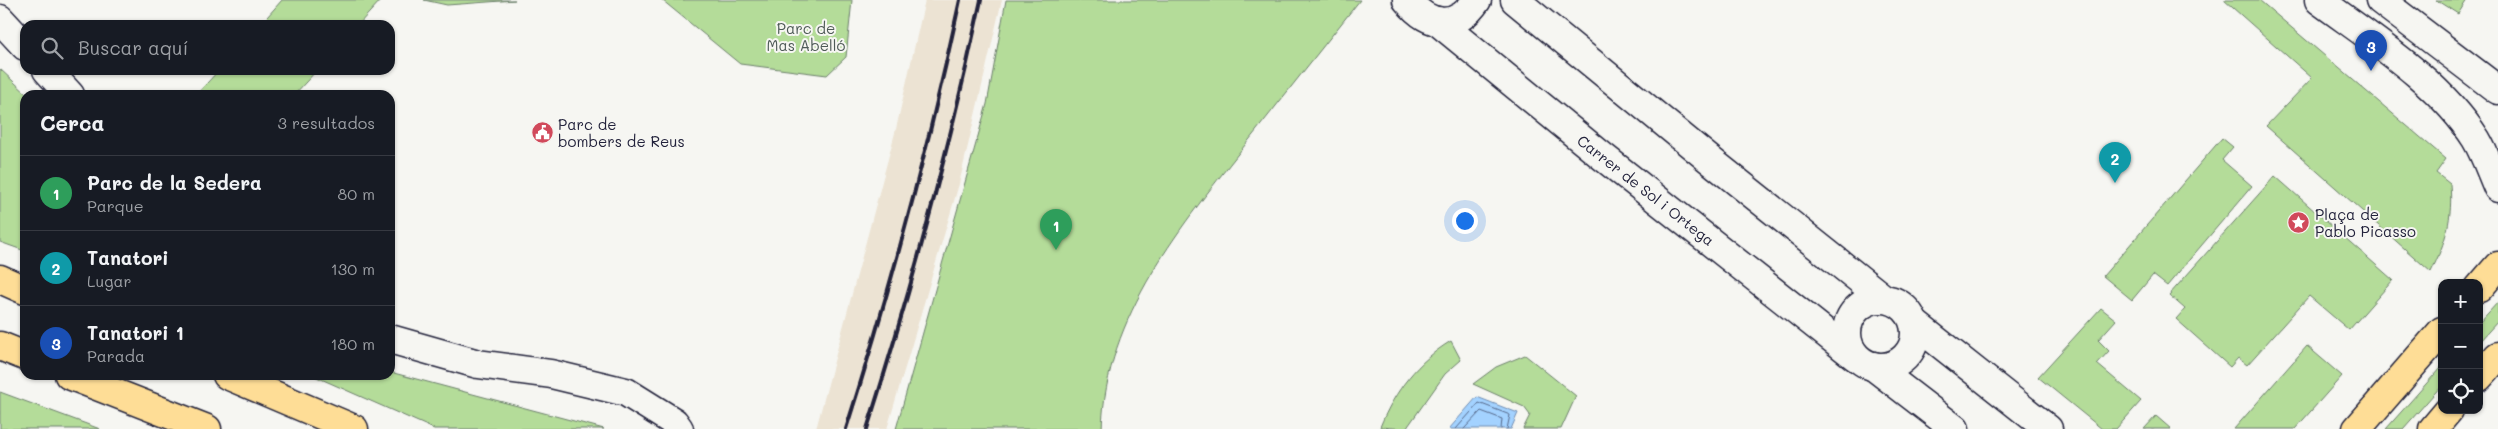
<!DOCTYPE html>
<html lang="es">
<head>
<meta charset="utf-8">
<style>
	:root { --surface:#171b24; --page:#20242c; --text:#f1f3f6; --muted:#9ea1a6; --line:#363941; --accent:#d1495b }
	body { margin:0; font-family:Mali,sans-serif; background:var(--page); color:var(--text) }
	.controls { position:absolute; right:15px; bottom:15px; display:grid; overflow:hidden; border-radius:10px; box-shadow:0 1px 4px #0004 }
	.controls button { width:45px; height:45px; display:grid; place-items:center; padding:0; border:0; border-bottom:1px solid var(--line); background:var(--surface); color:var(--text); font:25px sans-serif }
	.you { position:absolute; left:1464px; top:220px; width:18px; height:18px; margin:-12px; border:4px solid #fff; border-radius:50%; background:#1a73e8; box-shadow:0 0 0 8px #1a73e833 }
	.badge { display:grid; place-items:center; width:32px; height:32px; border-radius:50%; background:var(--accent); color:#fff; font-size:16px; font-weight:700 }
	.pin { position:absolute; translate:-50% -41px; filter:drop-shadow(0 1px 2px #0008) }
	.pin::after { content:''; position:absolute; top:26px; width:18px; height:15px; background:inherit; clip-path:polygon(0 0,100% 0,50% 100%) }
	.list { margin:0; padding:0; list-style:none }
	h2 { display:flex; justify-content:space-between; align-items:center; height:65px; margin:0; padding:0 20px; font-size:21px }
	h2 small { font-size:16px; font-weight:400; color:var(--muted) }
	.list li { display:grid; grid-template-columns:32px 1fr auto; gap:15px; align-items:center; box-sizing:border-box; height:75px; padding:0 20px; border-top:1px solid var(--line) }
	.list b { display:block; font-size:19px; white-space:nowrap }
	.list p { margin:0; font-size:16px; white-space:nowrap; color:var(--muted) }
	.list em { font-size:16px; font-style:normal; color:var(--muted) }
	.icon { flex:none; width:28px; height:28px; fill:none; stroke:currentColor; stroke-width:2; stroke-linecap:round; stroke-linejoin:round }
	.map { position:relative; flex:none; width:2498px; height:429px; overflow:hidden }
	.search { position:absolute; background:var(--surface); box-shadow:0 1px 4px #0004; left:20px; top:20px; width:375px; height:55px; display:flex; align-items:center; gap:12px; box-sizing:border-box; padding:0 18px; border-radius:15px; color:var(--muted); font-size:19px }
	.panel { position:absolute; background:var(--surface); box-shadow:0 1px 4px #0004; left:20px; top:90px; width:375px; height:290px; border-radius:15px }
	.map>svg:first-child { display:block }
	.built { fill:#ece3d3 }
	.green { fill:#b4dc99; stroke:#6b7f6a }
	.water { fill:#a3d2ff; stroke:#6f8cb1 }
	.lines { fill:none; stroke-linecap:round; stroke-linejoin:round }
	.shore { stroke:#566889; stroke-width:1 }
	.street-casing { stroke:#22223b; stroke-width:31 }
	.secondary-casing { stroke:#22223b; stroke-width:31 }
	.primary-casing { stroke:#22223b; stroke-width:31 }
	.street { stroke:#f6f6f2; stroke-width:28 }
	.secondary { stroke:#f6f6f2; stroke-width:28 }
	.primary { stroke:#fedd96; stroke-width:28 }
	.rail { stroke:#22223b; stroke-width:4 }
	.labels { text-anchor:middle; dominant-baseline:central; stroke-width:4; stroke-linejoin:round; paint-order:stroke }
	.park-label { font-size:15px; fill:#4e5a57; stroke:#f6f6f2 }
	.poi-label { font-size:15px; fill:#22223b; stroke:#f6f6f2; text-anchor:start }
	.street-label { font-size:15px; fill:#22223b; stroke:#f6f6f2 }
</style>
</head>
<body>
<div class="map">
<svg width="2498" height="429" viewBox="0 0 2498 429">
	<rect width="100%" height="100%" fill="#f6f6f2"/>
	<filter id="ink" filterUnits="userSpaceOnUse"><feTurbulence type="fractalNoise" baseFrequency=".02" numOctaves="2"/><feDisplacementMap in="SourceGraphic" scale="10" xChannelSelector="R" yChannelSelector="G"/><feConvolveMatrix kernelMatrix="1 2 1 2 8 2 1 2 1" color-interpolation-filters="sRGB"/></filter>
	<g filter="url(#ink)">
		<path class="built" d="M925 0H1002L959 184 887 429H816L896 129Z"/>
		<g class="green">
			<path d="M282 0H381L358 25H260Z"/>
			<path d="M424 0H515L447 5Z"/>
			<path d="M662 0H852L846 57 827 75 740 64Z"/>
			<path d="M1006 0H1360C1323 47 1286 93 1249 140 1182 225 1105 316 1102 429H896L987 104Z"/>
			<path d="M2224 0H2259L2446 159 2436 173 2450 184C2453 218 2446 241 2431 272L2266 126 2312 78Z"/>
			<path d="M2436 0H2467L2458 14Z"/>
			<path d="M0 69 28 95H25V251L0 242Z"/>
			<path d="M219 70H317L294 95H196Z"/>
			<path d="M2222 138 2233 147 2222 160 2252 186 2167 286 2153 275 2132 300 2103 276Z"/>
			<path d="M2275 176 2393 280 2349 330 2309 296 2247 365 2238 358 2230 367 2176 319 2185 309 2169 295Z"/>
			<path d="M2498 302V321L2479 342V323Z"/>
			<path d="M2101 308 2116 320 2098 340 2109 351 2097 364 2141 401 2116 429H2102L2038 377Z"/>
			<path d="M1451 341 1461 360 1445 374 1406 429 1380 427C1395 390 1418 361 1451 341Z"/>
			<path d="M2307 346 2342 376 2295 429H2234Z"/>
			<path d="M1525 355 1576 396 1561 429H1523L1530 415 1524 407 1473 384 1496 367Z"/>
			<path d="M2442 366V385L2403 429H2386Z"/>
			<path d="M390 372 604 429H434L312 375H390Z"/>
			<path d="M0 392 100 429H0Z"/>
			<path d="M2156 416 2171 429H2144Z"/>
		</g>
		<path class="water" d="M1477 397 1518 413 1511 429H1449Z"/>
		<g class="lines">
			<g class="shore">
				<path d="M1456 429 1479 403 1510 415 1507 429"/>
				<path d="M1464 429 1481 411 1502 419 1501 429"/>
			</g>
			<defs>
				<g id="street">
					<path d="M1407 0C1429 27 1456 31 1477 0"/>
					<path d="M1515 0 1710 160 1883 298"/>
					<path d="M0 19 25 46"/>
					<path d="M1437 21 1602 156 1856 357"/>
					<path d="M47 70 70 95"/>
					<circle cx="1881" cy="333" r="34"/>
					<path d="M1914 323 2048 429"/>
					<path d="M390 339 478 364 551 374 626 392 674 422 679 429"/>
					<path d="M1873 366 1955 429"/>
				</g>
				<g id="secondary">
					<path d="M2319 0C2373 40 2439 81 2476 139 2485 154 2491 172 2498 188"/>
					<path d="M2380 0 2498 90"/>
				</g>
				<g id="primary">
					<path d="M0 279 25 290"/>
					<path d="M2479 288 2498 266"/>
					<path d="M0 346 25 356"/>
					<path d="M69 375 207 429"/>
					<path d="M227 375 354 429"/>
					<path d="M2479 377 2498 356"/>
					<path d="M2357 429 2442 331"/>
					<path d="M2433 429 2449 410"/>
				</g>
			</defs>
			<use href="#street" class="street-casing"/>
			<use href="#secondary" class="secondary-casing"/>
			<use href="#primary" class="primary-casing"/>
			<use href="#street" class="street"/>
			<use href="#secondary" class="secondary"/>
			<use href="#primary" class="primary"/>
			<g class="rail">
				<path d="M846 429C891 288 929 145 960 0"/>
				<path d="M867 429C912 288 950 145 981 0"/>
			</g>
		</g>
	</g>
	<defs>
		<symbol id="civic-disc" viewBox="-11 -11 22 22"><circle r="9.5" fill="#d1495b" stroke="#f6f6f2"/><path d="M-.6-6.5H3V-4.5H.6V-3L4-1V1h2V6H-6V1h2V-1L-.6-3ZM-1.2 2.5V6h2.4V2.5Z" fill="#fff"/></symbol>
		<symbol id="sight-disc" viewBox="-11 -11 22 22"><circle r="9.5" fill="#d1495b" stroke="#f6f6f2"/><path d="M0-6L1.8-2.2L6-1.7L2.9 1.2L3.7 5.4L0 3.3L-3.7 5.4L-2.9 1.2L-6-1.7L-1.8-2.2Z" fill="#fff"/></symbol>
	</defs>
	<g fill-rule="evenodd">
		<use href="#civic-disc" x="530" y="120" width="25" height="25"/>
		<use href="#sight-disc" x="2286" y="210" width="25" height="25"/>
	</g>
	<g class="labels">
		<g class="park-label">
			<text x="806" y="28">Parc de<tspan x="806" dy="17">Mas Abelló</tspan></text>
		</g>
		<g class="poi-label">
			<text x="558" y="124">Parc de<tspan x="558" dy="17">bombers de Reus</tspan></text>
			<text x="2315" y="214">Plaça de<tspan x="2315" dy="17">Pablo Picasso</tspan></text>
		</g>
		<g class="street-label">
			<text transform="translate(1646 190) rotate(38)">Carrer de Sol i Ortega</text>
		</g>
	</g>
</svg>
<div class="controls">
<button>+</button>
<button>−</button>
<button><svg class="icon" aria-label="locate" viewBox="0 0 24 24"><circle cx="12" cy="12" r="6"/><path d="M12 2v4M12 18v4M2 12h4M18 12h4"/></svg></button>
</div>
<div class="you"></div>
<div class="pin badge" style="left:1056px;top:250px;background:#2e9e5b">1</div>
<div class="pin badge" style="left:2115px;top:183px;background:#0f9aa8">2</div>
<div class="pin badge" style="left:2371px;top:71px;background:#1a4fb4">3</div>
<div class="search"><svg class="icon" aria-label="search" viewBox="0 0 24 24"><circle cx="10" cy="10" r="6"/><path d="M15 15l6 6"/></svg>Buscar aquí</div>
<section class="panel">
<h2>Cerca<small>3 resultados</small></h2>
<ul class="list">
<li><span class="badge" style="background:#2e9e5b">1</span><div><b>Parc de la Sedera</b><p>Parque</p></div><em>80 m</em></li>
<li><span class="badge" style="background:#0f9aa8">2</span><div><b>Tanatori</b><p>Lugar</p></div><em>130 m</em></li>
<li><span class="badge" style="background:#1a4fb4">3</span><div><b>Tanatori 1</b><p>Parada</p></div><em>180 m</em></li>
</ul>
</section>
</div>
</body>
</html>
